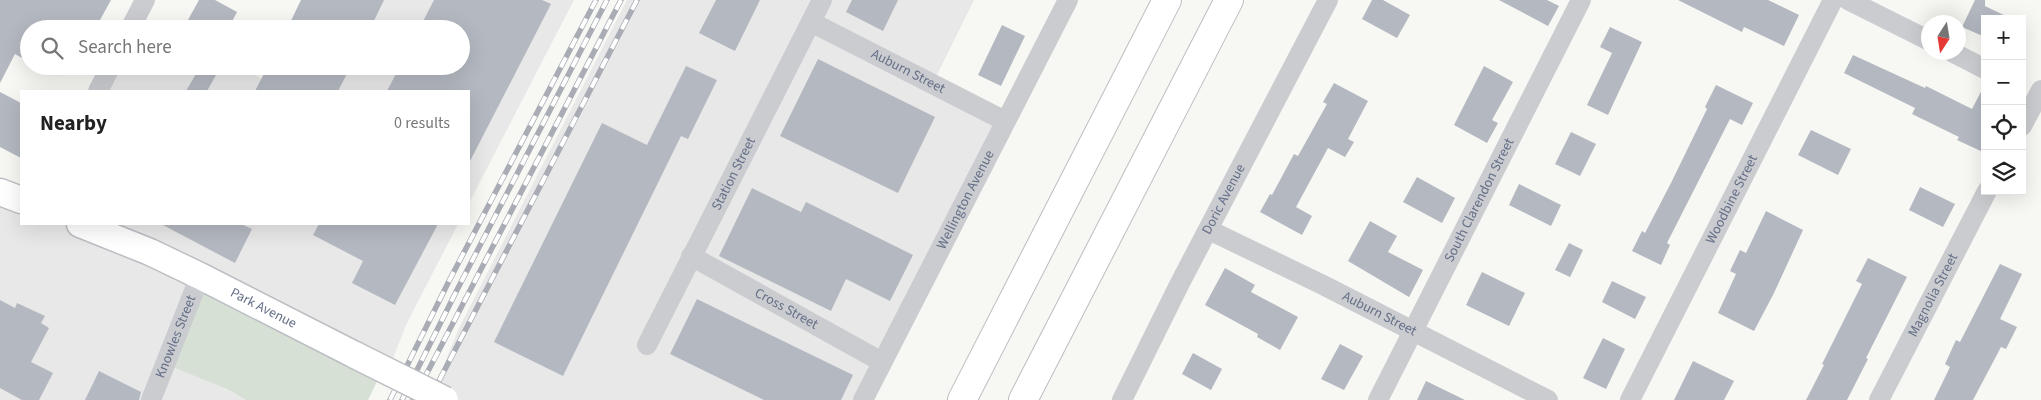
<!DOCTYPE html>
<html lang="en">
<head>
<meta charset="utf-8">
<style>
	:root { --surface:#fff; --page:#f6f6f6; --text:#222; --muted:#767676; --line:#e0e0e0 }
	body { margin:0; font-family:"Source Sans 3",sans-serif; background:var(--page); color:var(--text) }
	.controls { position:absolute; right:15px; top:15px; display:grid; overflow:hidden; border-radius:0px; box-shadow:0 5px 20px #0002 }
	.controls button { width:45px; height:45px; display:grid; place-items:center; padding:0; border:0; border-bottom:1px solid var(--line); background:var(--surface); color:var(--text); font:25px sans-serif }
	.compass { position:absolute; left:1921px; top:15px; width:45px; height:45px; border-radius:50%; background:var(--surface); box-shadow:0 5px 20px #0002; rotate:192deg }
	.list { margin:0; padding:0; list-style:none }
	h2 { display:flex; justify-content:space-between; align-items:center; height:65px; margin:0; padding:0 20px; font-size:21px }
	h2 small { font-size:16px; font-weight:400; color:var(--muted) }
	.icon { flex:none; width:28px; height:28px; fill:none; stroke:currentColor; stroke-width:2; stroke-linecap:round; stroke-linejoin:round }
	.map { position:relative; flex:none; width:2041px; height:400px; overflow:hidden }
	.search { position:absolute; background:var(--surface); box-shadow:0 5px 20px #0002; left:20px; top:20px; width:450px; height:55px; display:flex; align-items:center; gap:12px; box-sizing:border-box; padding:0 18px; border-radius:28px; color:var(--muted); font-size:19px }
	.panel { position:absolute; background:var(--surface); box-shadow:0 5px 20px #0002; left:20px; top:90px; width:450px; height:135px; border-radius:0px }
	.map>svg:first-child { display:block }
	.built { fill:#e8e8e8 }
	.green { fill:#d7e0d5 }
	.building { fill:#b4b8c0 }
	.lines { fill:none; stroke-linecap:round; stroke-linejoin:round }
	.major-casing { stroke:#bcbec3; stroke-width:29 }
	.highway-casing { stroke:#bcbdc1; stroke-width:30 }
	.minor { stroke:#caccd0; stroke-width:20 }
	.major { stroke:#fff; stroke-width:26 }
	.highway { stroke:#fff; stroke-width:28 }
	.rail-casing { stroke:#a9acb4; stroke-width:5.5 }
	.rail { stroke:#fff; stroke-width:4; stroke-dasharray:11; stroke-linecap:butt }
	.major-bridge-casing { stroke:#bcbec3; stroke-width:29; stroke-linecap:butt }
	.major-bridge { stroke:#fff; stroke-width:26 }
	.labels { text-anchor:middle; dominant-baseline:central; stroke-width:5; stroke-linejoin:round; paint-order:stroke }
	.street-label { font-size:14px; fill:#656f87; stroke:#fff }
</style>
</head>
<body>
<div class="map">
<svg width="2041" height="400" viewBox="0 0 2041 400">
	<rect width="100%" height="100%" fill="#f7f8f4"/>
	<g class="built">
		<path d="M368 0H574L469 203V91H321L334 66H461V29H353Z"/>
		<path d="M627 0H974L934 81 1003 120 863 400H424L435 387 459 328Z"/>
		<path d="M107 66H229L232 73 253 74 283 91H94Z"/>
		<path d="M0 195 21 196V224H458L406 325 390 366 223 389 229 390 246 400H0Z"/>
	</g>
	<path class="green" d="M194 271 384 367 368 400H246L229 390 161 362Z"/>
	<g class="building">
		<path d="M0 0H111L95 29H29V62L15 54 0 83Z"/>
		<path d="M199 0H215L237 12 228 29H183Z"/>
		<path d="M301 0H384L370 29H287Z"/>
		<path d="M434 0H542L551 4 469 163V91H387L400 66H461V29H419Z"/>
		<path d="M716 0H760L735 51 699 33Z"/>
		<path d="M852 0H898L883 31 846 12Z"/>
		<path d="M1372 0H1383L1410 15 1397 38 1362 19Z"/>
		<path d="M1499 0H1547L1559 6 1548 26Z"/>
		<path d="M1678 0H1768L1799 15 1784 46 1744 27 1742 32Z"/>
		<path d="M1975 0H1985V6L2012 19H1985V37L1962 27Z"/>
		<path d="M1002 25 1025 36 1001 86 978 75Z"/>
		<path d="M1610 27 1642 42 1608 115 1587 105 1612 53 1600 47Z"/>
		<path d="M1853 55 1925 88 1926 86 1972 109 1985 84V153L1957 140 1959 137 1912 114 1915 108 1844 73Z"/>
		<path d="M818 59 935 117 898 193 780 136Z"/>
		<path d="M268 66H351L338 91H255Z"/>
		<path d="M686 66 717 80 688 139 681 136 563 376 494 342 602 123 647 145Z"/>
		<path d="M1484 66 1513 82 1492 120 1498 123 1487 143 1454 125Z"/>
		<path d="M200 67 216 75 207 91H186Z"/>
		<path d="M1334 83 1368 101 1348 139 1354 142 1345 157 1328 148 1296 207 1312 216 1302 235 1260 212 1270 194 1272 195 1294 154 1298 156 1327 104 1323 102Z"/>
		<path d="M1716 85 1753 103 1742 125 1730 119 1667 243 1670 245 1661 265 1632 251 1642 231 1645 233 1671 183 1707 109 1705 107Z"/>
		<path d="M0 92 21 103V158L0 147Z"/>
		<path d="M1811 130 1851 149 1838 175 1798 155Z"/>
		<path d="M1571 132 1596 144 1580 176 1555 164Z"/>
		<path d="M1417 177 1455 198 1442 223 1403 202Z"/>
		<path d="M1519 184 1561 205 1551 226 1509 205Z"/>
		<path d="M1920 187 1955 204 1943 227 1909 210Z"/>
		<path d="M752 188 801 212 806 202 913 255 890 301 846 279 831 311 719 256Z"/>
		<path d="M1766 211 1803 230 1774 293 1754 331 1718 313 1736 274 1730 271 1740 250 1746 253Z"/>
		<path d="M1370 221 1397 236 1388 252 1423 270 1409 297 1348 261Z"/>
		<path d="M161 224H241L252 229 235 263Z"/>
		<path d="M319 224H438L395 305 352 283 363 261 313 235Z"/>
		<path d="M1569 243 1583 250 1570 277 1555 270Z"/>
		<path d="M1868 258 1907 277 1866 358 1868 359 1847 400H1806L1824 365 1822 364 1862 284 1856 281Z"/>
		<path d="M2000 264 2022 274 2000 319 2017 327 2006 349 2001 347 1973 400H1934L1950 367 1945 364 1956 340 1960 342Z"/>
		<path d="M1225 268 1255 285 1251 292 1298 317 1280 350 1257 337 1258 334 1205 305Z"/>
		<path d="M1482 272 1525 293 1509 326 1466 305Z"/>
		<path d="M1612 281 1646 297 1635 319 1602 302Z"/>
		<path d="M697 299 853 375 841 400H764L670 354Z"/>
		<path d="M0 300 15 308 17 303 45 316 41 323 49 328 31 362 53 373 39 400H22L0 388Z"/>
		<path d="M1603 338 1625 349 1606 389 1583 378Z"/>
		<path d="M1340 344 1363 356 1344 390 1321 379Z"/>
		<path d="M1193 353 1222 369 1211 390 1182 374Z"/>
		<path d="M1693 361 1734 381 1724 400H1674Z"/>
		<path d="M99 371 141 392 139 400H85Z"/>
		<path d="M1426 381 1465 400H1417Z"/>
	</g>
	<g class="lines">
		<defs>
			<g id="major">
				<path d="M0 192 21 200"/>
				<path id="s11" d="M80 224 150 252 200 276 355 355"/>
			</g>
			<g id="highway">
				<path d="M962 400 1167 0"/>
				<path d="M1023 400 1229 0"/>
			</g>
		</defs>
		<use href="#major" class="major-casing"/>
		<use href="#highway" class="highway-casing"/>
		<g class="minor">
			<path d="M1848 0 1928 40"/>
			<path id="s1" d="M811 22 1005 121"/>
			<path d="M130 29 145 0"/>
			<path d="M1952 52 1985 69"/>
			<path d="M98 91 111 66"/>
			<path d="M2022 126 2041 90"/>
			<path id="s2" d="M1209 230 1323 285 1548 400"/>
			<path id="s3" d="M691 256 882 362"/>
			<path id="s4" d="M647 345 822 0"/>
			<path id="s5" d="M151 400 200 276"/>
			<path id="s6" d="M863 400 1068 0"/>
			<path id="s7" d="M1122 400 1180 283 1328 0"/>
			<path id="s8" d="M1378 400 1581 0"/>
			<path id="s9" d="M1630 400 1833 0"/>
			<path id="s10" d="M1879 400 1987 191"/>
		</g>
		<use href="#major" class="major"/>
		<use href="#highway" class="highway"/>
		<defs>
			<g id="rail">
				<path d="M390 400 449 281 596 0"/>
				<path d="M402 400 458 288 607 0"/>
				<path d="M413 400 621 0"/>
				<path d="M429 400 637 0"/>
			</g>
		</defs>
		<use href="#rail" class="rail-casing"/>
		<use href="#rail" class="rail"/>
		<defs>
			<path id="major-bridge" d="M355 355 445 400"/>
		</defs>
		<use href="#major-bridge" class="major-bridge-casing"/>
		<use href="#major-bridge" class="major-bridge"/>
	</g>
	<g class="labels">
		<g class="street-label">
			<text stroke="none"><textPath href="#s1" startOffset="109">Auburn Street</textPath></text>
			<text stroke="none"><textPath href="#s4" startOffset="192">Station Street</textPath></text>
			<text stroke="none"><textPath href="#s6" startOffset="225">Wellington Avenue</textPath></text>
			<text stroke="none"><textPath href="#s7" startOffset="225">Doric Avenue</textPath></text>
			<text stroke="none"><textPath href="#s8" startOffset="224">South Clarendon Street</textPath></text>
			<text stroke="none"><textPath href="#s9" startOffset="225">Woodbine Street</textPath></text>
			<text stroke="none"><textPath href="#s10" startOffset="118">Magnolia Street</textPath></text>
			<text stroke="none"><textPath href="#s11" startOffset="202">Park Avenue</textPath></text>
			<text stroke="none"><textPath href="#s3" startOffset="109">Cross Street</textPath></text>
			<text stroke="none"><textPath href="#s2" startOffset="190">Auburn Street</textPath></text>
			<text stroke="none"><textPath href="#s5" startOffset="68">Knowles Street</textPath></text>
		</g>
	</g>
</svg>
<div class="controls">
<button>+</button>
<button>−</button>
<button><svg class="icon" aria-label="locate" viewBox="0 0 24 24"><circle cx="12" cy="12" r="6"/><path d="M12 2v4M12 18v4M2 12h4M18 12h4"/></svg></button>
<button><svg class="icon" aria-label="layers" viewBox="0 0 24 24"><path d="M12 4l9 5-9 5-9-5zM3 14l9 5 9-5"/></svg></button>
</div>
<svg class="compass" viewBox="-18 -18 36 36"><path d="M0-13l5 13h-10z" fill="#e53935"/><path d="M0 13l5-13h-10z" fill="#767676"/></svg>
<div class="search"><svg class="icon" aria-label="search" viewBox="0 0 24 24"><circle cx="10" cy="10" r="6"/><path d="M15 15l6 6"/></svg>Search here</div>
<section class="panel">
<h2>Nearby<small>0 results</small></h2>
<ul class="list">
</ul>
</section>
</div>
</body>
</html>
